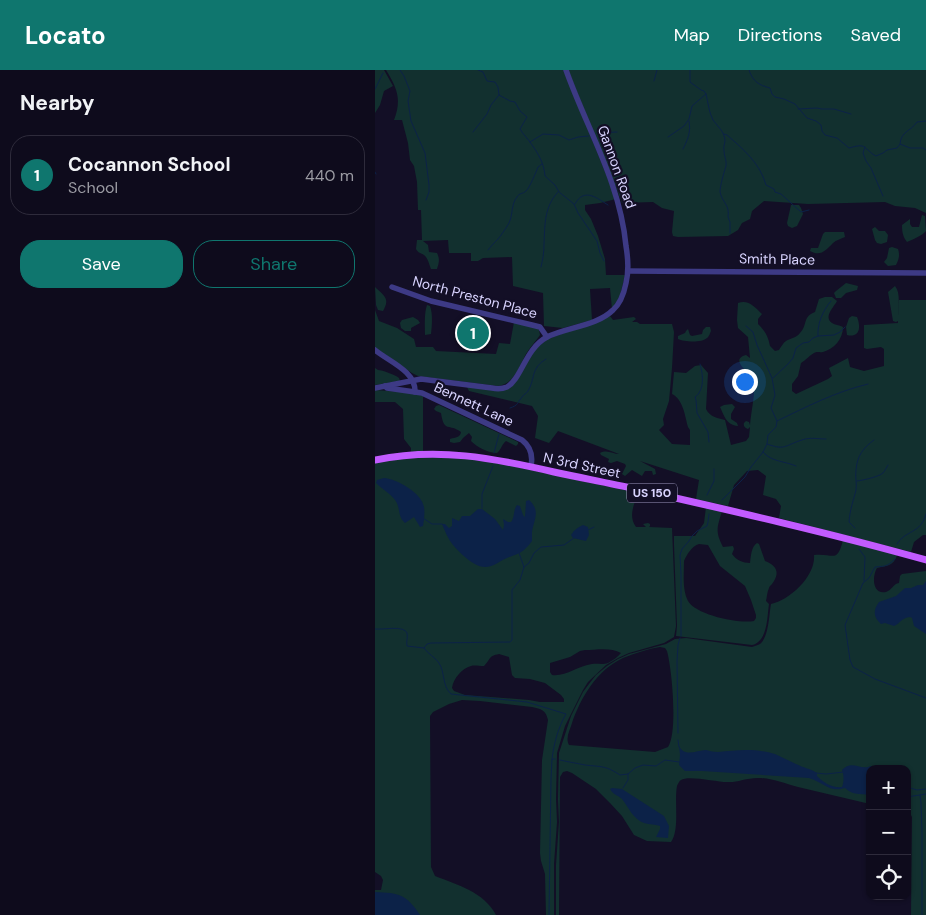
<!DOCTYPE html>
<html lang="en">
<head>
<meta charset="utf-8">
<style>
	:root { --surface:#0e0b1c; --page:#1c1929; --text:#f1f3f6; --muted:#9b9ba3; --line:#2e2b3b; --accent:#0f766e }
	body { margin:0; font-family:"DM Sans",sans-serif; background:var(--page); color:var(--text) }
	.controls { position:absolute; right:15px; bottom:15px; display:grid; overflow:hidden; border-radius:10px; box-shadow:0 1px 4px #0004 }
	.controls button { width:45px; height:45px; display:grid; place-items:center; padding:0; border:0; border-bottom:1px solid var(--line); background:var(--surface); color:var(--text); font:25px sans-serif }
	.you { position:absolute; left:369px; top:311px; width:18px; height:18px; margin:-12px; border:4px solid #fff; border-radius:50%; background:#1a73e8; box-shadow:0 0 0 8px #1a73e833 }
	.badge { display:grid; place-items:center; width:32px; height:32px; border-radius:50%; background:var(--accent); color:#fff; font-size:16px; font-weight:700 }
	.pin { position:absolute; translate:-50% -50%; border:2px solid #fff; box-shadow:0 1px 5px #0006 }
	.list { margin:0; padding:0; list-style:none }
	h2 { display:flex; justify-content:space-between; align-items:center; height:65px; margin:0; padding:0 20px; font-size:21px }
	h2 small { font-size:16px; font-weight:400; color:var(--muted) }
	.list li { display:grid; grid-template-columns:32px 1fr auto; gap:15px; align-items:center; box-sizing:border-box; height:80px; margin:0 10px 10px; padding:0 10px; border:1px solid var(--line); border-radius:20px }
	.list b { display:block; font-size:19px; white-space:nowrap }
	.list p { margin:0; font-size:16px; white-space:nowrap; color:var(--muted) }
	.list em { font-size:16px; font-style:normal; color:var(--muted) }
	.actions { display:flex; gap:10px; padding:15px 20px }
	.actions a { flex:1; padding:11px 0; border:1px solid var(--accent); border-radius:20px; text-align:center; font-size:18px; color:var(--accent) }
	.actions .main { background:var(--accent); color:#fff }
	.icon { flex:none; width:28px; height:28px; fill:none; stroke:currentColor; stroke-width:2; stroke-linecap:round; stroke-linejoin:round }
	.map { position:relative; flex:none; width:551px; height:845px; overflow:hidden }
	header { display:flex; align-items:center; gap:30px; box-sizing:border-box; height:70px; padding:0 25px; background:var(--accent); color:#fff }
	header strong { font-size:24px }
	nav { display:flex; gap:28px; margin-inline-start:auto; font-size:18px }
	main { display:flex }
	aside { flex:1; background:var(--surface) }
	.map>svg:first-child { display:block }
	.green { fill:#12302f; fill-rule:evenodd }
	.water { fill:#0c2248 }
	.lines { fill:none; stroke-linecap:round; stroke-linejoin:round }
	.stream { stroke:#0c2248; stroke-width:1 }
	.minor { stroke:#3d3a85; stroke-width:5.5 }
	.major { stroke:#c25bff; stroke-width:7 }
	.labels { text-anchor:middle; dominant-baseline:central; stroke-width:4.5; stroke-linejoin:round; paint-order:stroke }
	.shield { fill:#130f26; stroke:#9e99be; stroke-width:1 }
	.shield-label { font-size:12px; font-weight:bold; fill:#d9d4ff }
	.street-label { font-size:14px; fill:#d9d4ff; stroke:#130f26 }
</style>
</head>
<body>
<header>
<strong>Locato</strong>
<nav><a>Map</a><a>Directions</a><a>Saved</a></nav>
</header>
<main>
<aside>
<h2>Nearby<small></small></h2>
<ul class="list">
<li><span class="badge">1</span><div><b>Cocannon School</b><p>School</p></div><em>440 m</em></li>
</ul>
<div class="actions"><a class="main">Save</a><a>Share</a></div>
</aside>
<div class="map">
<svg width="551" height="845" viewBox="0 0 551 845">
	<rect width="100%" height="100%" fill="#130f26"/>
	<g class="green">
		<path d="M0 0H9L18 16 9 21 5 35 0 43Z"/>
		<path d="M11 0H189L241 129 225 133 210 135V140L216 149 223 166 230 189 231 205H250L245 226 237 239 235 218 215 219 217 250 188 258 169 256 168 223 138 216 137 187 108 188 103 191H96V183H74L73 170 48 171 53 175 54 182 62 183C65 189 64 193 62 199H56C54 194 53 188 49 185 46 183 43 183 41 179L42 170H47L46 140H43L42 112 39 96 35 90 33 73 27 50H19C27 29 22 18 11 0Z"/>
		<path d="M193 0H551V143L540 138 520 136 510 132 433 134 389 131 377 141 375 149 367 153 363 160 353 166 303 167 298 166 297 162 299 141 287 138 278 132 247 133 235 102Z"/>
		<path d="M416 135H424L426 138 428 144 422 156 417 158 413 156 412 153Z"/>
		<path d="M547 145 550 146 551 161C548 165 537 170 532 172 528 167 527 162 527 155L535 149V154L537 157H544Z"/>
		<path d="M500 157 504 161H510L513 165 512 172 506 174 502 173 500 170 497 159Z"/>
		<path d="M450 162H469L470 167C466 169 461 170 458 173 451 180 446 187 435 181L436 178H443L448 164Z"/>
		<path d="M517 177 523 179C525 185 524 189 521 195L513 196 509 192 512 188 514 178Z"/>
		<path d="M471 213 483 216 482 220 471 223 466 228H461L459 223 461 221Z"/>
		<path d="M520 216C526 223 523 236 523 246L524 230H551V465H548L539 472 536 482 404 448 406 436 401 429 388 425 391 406 383 400 372 401 359 415 353 436 321 429 324 410 265 391 280 399 281 404 278 405 277 401H270L267 406 257 400 250 406 247 404 251 396 250 394 242 391 236 393 233 392 234 389 226 385 225 383C232 379 238 384 244 384L183 361 174 373 160 368 163 346 157 336 94 321 92 317 129 320 160 279 173 269 235 246 238 250 259 247 261 249 257 252H262L265 254H297L299 262 297 298 294 331 288 349 289 355 284 360 297 374 315 375V360L313 357C310 346 308 329 297 324L299 302 311 303 320 296 326 295 333 303 331 339C335 347 342 348 350 350L356 375 371 371 374 367 375 357 373 359C370 358 368 356 369 353L371 351 374 352 375 355C377 334 382 320 377 298L378 304 376 305C370 300 356 289 371 285L375 288 373 267 363 258 362 250 363 233C373 229 380 237 387 244L383 249V254C390 261 393 266 395 276L400 281 404 280C406 277 408 273 411 271 416 268 421 268 425 263 433 255 427 247 440 242L444 229 450 227H457L462 231C459 237 448 247 457 253 460 255 464 255 468 257 468 269 459 279 448 282 444 283 443 281 439 283 435 285 431 290 426 293L423 306 417 314V321L421 324 453 309 457 306 454 298 473 288 475 297 489 301 509 296V279L506 277 492 279 489 278V255L523 253V251L521 252 518 251 513 222Z"/>
		<path d="M0 217C8 225 16 228 8 241L3 240 1 235Z"/>
		<path d="M52 235 55 236C58 244 57 256 56 264L50 265C50 255 49 244 52 235Z"/>
		<path d="M0 240 4 251 22 258 39 269 41 277H58L61 281 121 284 124 273 135 274 139 252 162 258 164 260 165 265C161 271 155 277 151 284 144 297 139 314 123 316L43 306 37 303 0 278Z"/>
		<path d="M477 246 482 247C486 257 485 268 472 265L471 257 474 248Z"/>
		<path d="M38 247 43 250 45 253 36 258V261H30L26 258 25 253 27 250Z"/>
		<path d="M331 257H335L336 261C335 263 334 267 332 268 327 273 309 272 303 269V266L310 263 311 261 313 259 315 265 317 266 327 264 328 260Z"/>
		<path d="M0 298 3 300C7 300 21 305 24 308L25 311 0 315Z"/>
		<path d="M0 320 41 323 48 326V381L36 382V378L29 369 28 339 20 332H0Z"/>
		<path d="M357 334 360 337 356 344V349L362 353 363 356C351 355 349 345 345 337L349 335Z"/>
		<path d="M64 335 143 372V374L141 376 131 371C127 374 126 380 122 383 113 383 102 377 96 371L97 367 94 363 88 368 85 372 79 373 75 372V369C81 367 85 368 86 362 74 353 69 363 66 343L61 341 59 339 61 336Z"/>
		<path d="M53 386 109 390 263 423C259 435 253 446 261 457H271L268 454 273 453 275 454V456L274 457 297 458 301 556 299 567 289 573 254 583 243 588 231 595 213 612 208 620 190 656 182 683 181 729 182 752 179 794V845H171L170 804 166 791 165 783 167 690 173 650C171 640 166 639 157 637L105 631 87 630 74 634 58 642 55 646 56 797 60 806C83 815 109 822 121 845H0V820H6L8 810 6 806 0 802V392L27 388ZM210 580C221 580 236 577 246 583 243 587 238 590 233 593 227 595 222 593 217 594 203 596 190 607 177 605L175 602V593L195 587 205 581ZM124 584 134 587 137 605 140 608 155 609 170 613 186 625 189 629V632H165L154 630 90 625 79 621 77 618C78 609 87 598 96 596 99 595 104 596 109 596 116 589 113 586 124 584Z"/>
		<path d="M331 437 347 441C342 458 340 461 348 477L358 476 359 479 357 484C361 490 368 493 375 493 376 486 376 477 382 473L384 474 390 491C400 495 405 501 399 511 397 515 395 515 394 518 392 522 392 527 391 531L394 534C392 547 393 571 377 575L301 566 302 556 299 475V466H320L329 453ZM324 474 333 475 345 496 370 516 376 530 381 545V548L379 551C364 554 321 545 313 531 307 519 309 504 309 491 312 484 317 476 324 474Z"/>
		<path d="M468 470 522 485C519 496 511 496 502 498 497 506 497 525 511 522 517 520 518 514 524 513L525 506 527 504 551 501V845H536L537 747 535 743 532 741V699H495V734C471 728 447 723 423 717 411 714 399 709 386 708 372 707 362 713 352 712 342 712 313 705 306 710 304 711 303 714 302 716 299 732 305 759 296 772L272 771 259 765 247 746 235 733 221 719 197 703 192 701 188 702 185 707 184 845H181V795L184 752 183 729 184 683 196 646 208 622 214 614 221 605 232 596 243 589 254 584 291 574 300 569 311 568 377 577C380 576 383 575 385 574 394 567 394 544 396 534 415 530 441 506 439 485 459 483 462 494 468 470ZM285 577 290 578 292 581C297 599 303 662 293 677L280 682 194 675C190 668 195 660 197 653 206 627 222 600 248 588 260 583 273 579 285 577Z"/>
	</g>
	<g class="water">
		<path d="M9 408C22 409 47 423 49 437 50 443 49 450 48 456L45 457 39 447 30 453C22 446 26 438 20 430 15 423 7 419 1 413L2 410Z"/>
		<path d="M154 430C166 441 159 449 157 462 157 465 157 468 157 471 148 483 145 483 132 488 124 491 119 497 110 497 99 497 85 483 78 475 73 469 70 461 67 454H70L74 458 77 456V448L84 451 87 446H95L103 439H107L120 449 128 460 129 455 128 449 133 452H136C140 447 138 440 142 435L145 436 148 445 150 447 151 431Z"/>
		<path d="M208 455 213 457 214 465 211 471 198 468 196 465C200 459 202 458 208 455Z"/>
		<path d="M551 511V564L539 556 537 548 535 547C526 548 526 553 519 556L510 553 506 554C498 547 498 540 504 532L521 526 530 518H536L543 515H548Z"/>
		<path d="M304 676C310 688 322 680 331 680 335 681 339 682 343 682 362 680 380 678 400 684 407 687 414 691 421 694 429 698 434 698 442 703V706C449 713 457 718 467 717 469 712 469 705 467 700 477 689 485 701 496 696L500 699H495V725C484 723 479 726 470 718 454 723 448 712 434 708L327 701H310L304 695 305 685Z"/>
		<path d="M237 718 247 719 289 746 294 756 293 768 281 767 285 759V756C280 754 275 755 269 753 258 749 254 738 247 729 243 725 238 725 235 719Z"/>
		<path d="M0 822C24 823 31 824 45 845H0Z"/>
	</g>
	<g class="lines">
		<g class="stream">
			<path d="M25 0 29 6 35 21 33 31 36 51 50 83 54 115V122L51 130"/>
			<path d="M103 0 108 2 112 11 120 12 123 17 124 25 135 31 140 32 145 41 152 47 145 59C148 64 152 68 155 72 163 83 169 93 170 106L180 115 184 122 199 134 203 143 222 171 225 183 229 191"/>
			<path d="M315 0V12L326 20 329 21 331 24C333 32 334 43 338 50 343 57 349 61 350 70 350 74 348 77 349 81 349 86 352 91 351 96 349 102 345 116 345 122 347 132 355 135 353 147L355 152V163"/>
			<path d="M374 0C378 12 384 15 395 18L397 24 400 27 409 29 420 34 432 48 441 51 446 55 447 61 450 65 462 68 474 78C478 77 484 75 487 76 490 76 496 84 501 86L508 83 512 80 522 78 525 74 535 78H548L551 80"/>
			<path d="M279 11 282 0"/>
			<path d="M0 19 8 3"/>
			<path d="M423 39 442 38 447 39H459L476 44"/>
			<path d="M98 62 112 44 116 35 124 25"/>
			<path d="M222 63 242 62"/>
			<path d="M349 64 352 65C368 79 385 93 391 115L399 119 400 122 406 124 426 142 434 140"/>
			<path d="M293 67 309 56 314 49 317 36 331 24"/>
			<path d="M155 72 168 64 184 65 194 70 203 67 214 66"/>
			<path d="M525 74C526 61 535 62 542 52L551 51"/>
			<path d="M490 77 488 83 491 91 496 98 508 126"/>
			<path d="M308 79C313 69 316 62 314 51"/>
			<path d="M0 102 1 104"/>
			<path d="M200 134C209 117 222 128 233 135"/>
			<path d="M113 180C117 175 119 173 123 169 125 167 133 155 134 153 138 145 136 134 142 127 144 123 148 124 151 121 154 119 162 100 163 97L167 94"/>
			<path d="M166 197C168 189 169 182 169 174 170 154 169 137 183 122"/>
			<path d="M443 266C442 254 448 240 456 231"/>
			<path d="M325 294C328 304 330 320 320 327L321 330 322 343 333 362 334 372"/>
			<path d="M398 308 413 294 418 288 421 278 428 273 434 272 438 268 443 266 459 265 465 262 470 257"/>
			<path d="M135 338C144 335 142 333 147 327 149 324 151 324 153 321 161 307 155 299 171 289"/>
			<path d="M402 351C431 337 460 322 493 314"/>
			<path d="M392 374C411 381 410 375 427 370 434 367 443 369 451 369"/>
			<path d="M388 382C396 392 410 391 421 396"/>
			<path d="M119 383 124 364"/>
			<path d="M482 411C489 410 503 407 508 403 510 401 511 398 513 395"/>
			<path d="M332 425 339 411V399"/>
			<path d="M347 430 370 407 376 397 388 382 392 374 393 365 401 357 402 351 396 338 400 325 397 308 382 275 378 262 371 256"/>
			<path d="M107 438V424L118 396"/>
			<path d="M48 448 57 454H67"/>
			<path d="M480 458 474 452C475 439 478 432 481 420 482 413 480 407 481 400 482 386 488 378 499 370"/>
			<path d="M213 460 219 457"/>
			<path d="M522 474C530 460 546 464 551 444"/>
			<path d="M484 479 490 487 489 511"/>
			<path d="M144 483 149 497 145 510 137 520V570L135 572 56 573 52 574 49 578C53 584 60 587 64 593 70 602 67 616 76 624L152 632 191 644C183 658 179 673 177 689"/>
			<path d="M520 489C512 497 510 496 500 497L494 508 488 513 470 555 475 590 478 597 500 609 551 628"/>
			<path d="M149 497 154 493 159 483 166 477 189 475 199 468"/>
			<path d="M0 559C8 560 29 555 32 563 33 567 31 572 32 576L49 578"/>
			<path d="M306 566V504L305 485 307 479 314 471 317 466 322 461 332 456 333 452 334 444"/>
			<path d="M303 663 302 591 303 575 305 568"/>
			<path d="M303 670 304 677"/>
			<path d="M185 690C193 692 201 693 210 695 226 697 230 695 245 705L253 704 260 698 268 695 281 696 290 690 304 692"/>
			<path d="M441 703 451 704 469 702"/>
			<path d="M532 717 542 720 551 719"/>
			<path d="M248 718 253 710V704"/>
			<path d="M545 725 546 733 547 762V845"/>
			<path d="M532 727 551 724"/>
			<path d="M174 845 176 709 177 689H180"/>
		</g>
		<g class="minor">
			<path d="M253 201 551 203"/>
			<path d="M17 217 56 231 157 255 165 257 172 267"/>
			<path d="M0 280C13 291 41 301 40 322"/>
			<path d="M10 316 12 318 47 323 147 370C156 377 158 386 156 396"/>
			<path d="M0 318 46 309 117 318C122 319 127 319 132 317 147 308 150 279 172 267 192 257 222 256 238 240 246 233 249 223 251 213 254 201 253 188 251 176 245 112 212 59 191 0"/>
		</g>
		<path class="major" d="M0 390C63 377 118 388 179 402 207 408 234 413 261 419 358 441 455 463 551 490"/>
	</g>
	<g class="labels">
		<rect class="shield" x="252" y="413.5" width="50" height="19" rx="4"/>
		<g class="shield-label">
			<text x="277" y="423">US 150</text>
		</g>
		<g class="street-label">
			<text transform="translate(242 97) rotate(70)">Gannon Road</text>
			<text transform="translate(402 189) rotate(1)">Smith Place</text>
			<text transform="translate(100 227) rotate(15)">North Preston Place</text>
			<text transform="translate(99 334) rotate(25)">Bennett Lane</text>
			<text transform="translate(207 395) rotate(12)">N 3rd Street</text>
		</g>
	</g>
</svg>
<div class="controls">
<button>+</button>
<button>−</button>
<button><svg class="icon" aria-label="locate" viewBox="0 0 24 24"><circle cx="12" cy="12" r="6"/><path d="M12 2v4M12 18v4M2 12h4M18 12h4"/></svg></button>
</div>
<div class="you"></div>
<div class="pin badge" style="left:98px;top:263px">1</div>
</div>
</main>
</body>
</html>
